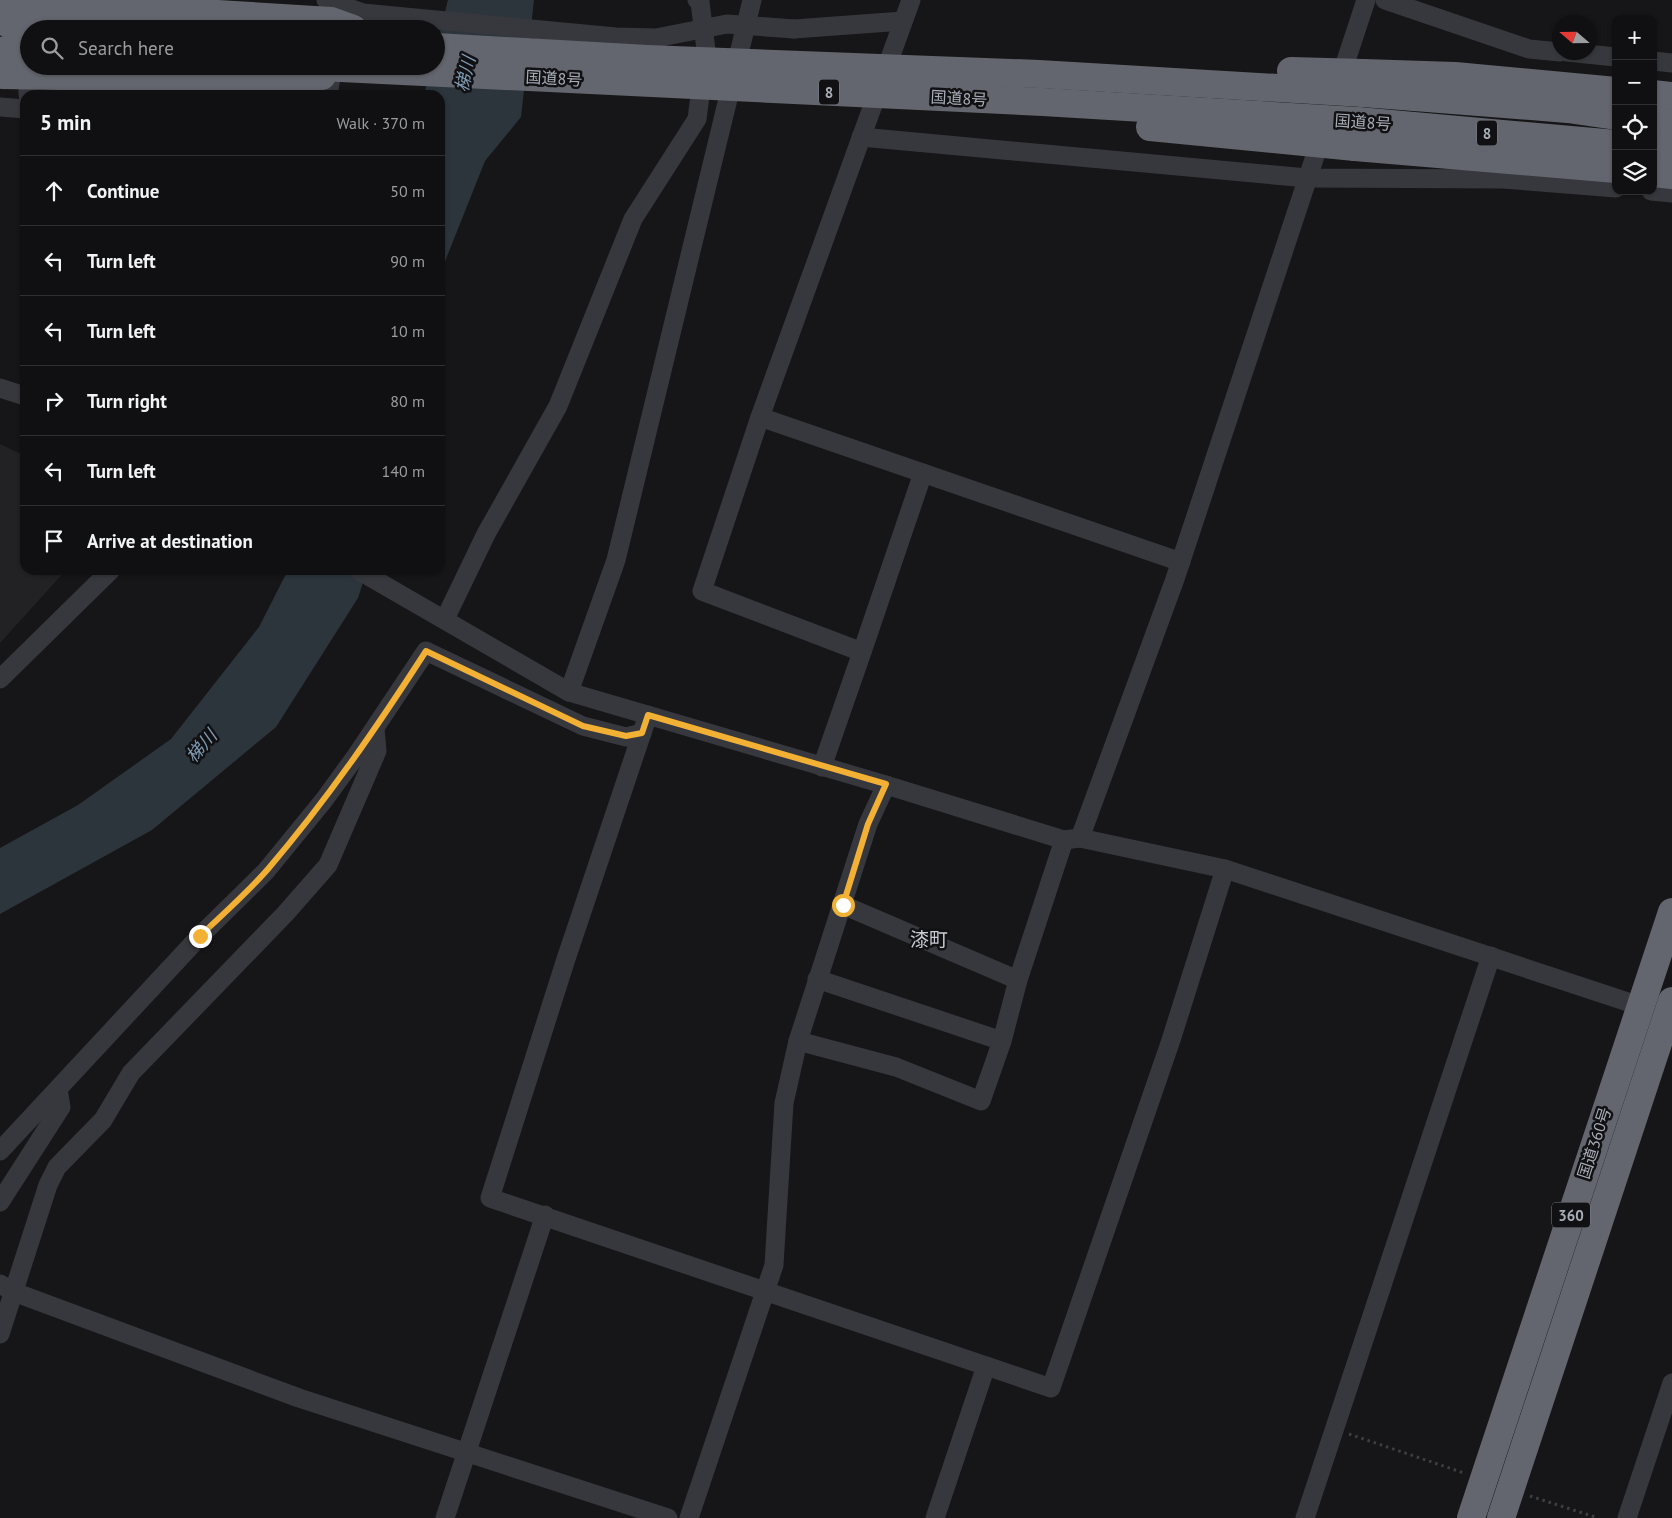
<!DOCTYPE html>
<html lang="en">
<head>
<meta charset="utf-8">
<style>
	:root { --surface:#101012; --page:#19191b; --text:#f1f3f6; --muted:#9c9d9f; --line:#303032 }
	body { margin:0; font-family:"PT Sans","Noto Sans JP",sans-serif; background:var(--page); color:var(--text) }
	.controls { position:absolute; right:15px; top:15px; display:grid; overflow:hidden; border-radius:10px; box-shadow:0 1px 4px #0004 }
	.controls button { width:45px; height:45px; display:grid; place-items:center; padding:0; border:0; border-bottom:1px solid var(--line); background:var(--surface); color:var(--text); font:25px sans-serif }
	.compass { position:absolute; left:1552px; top:15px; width:45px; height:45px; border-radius:50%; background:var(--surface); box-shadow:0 1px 4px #0004; rotate:290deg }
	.stop { position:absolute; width:15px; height:15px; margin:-11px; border:4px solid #f2b134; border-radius:50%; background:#fff }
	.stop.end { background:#f2b134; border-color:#fff; box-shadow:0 1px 5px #0008 }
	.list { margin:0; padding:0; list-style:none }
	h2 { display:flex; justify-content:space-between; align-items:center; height:65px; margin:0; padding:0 20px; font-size:21px }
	h2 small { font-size:16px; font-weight:400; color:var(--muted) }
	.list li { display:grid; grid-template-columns:32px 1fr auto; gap:15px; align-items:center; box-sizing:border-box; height:70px; padding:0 20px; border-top:1px solid var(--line) }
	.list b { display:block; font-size:19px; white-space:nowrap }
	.list em { font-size:16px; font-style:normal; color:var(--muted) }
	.icon { flex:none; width:28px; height:28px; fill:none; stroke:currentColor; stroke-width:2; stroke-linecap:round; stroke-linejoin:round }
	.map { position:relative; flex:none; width:1672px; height:1518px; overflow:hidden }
	.search { position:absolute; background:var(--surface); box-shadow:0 1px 4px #0004; left:20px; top:20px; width:425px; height:55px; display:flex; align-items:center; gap:12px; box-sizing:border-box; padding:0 18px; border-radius:28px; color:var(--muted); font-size:19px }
	.panel { position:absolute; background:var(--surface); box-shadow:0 1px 4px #0004; left:20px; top:90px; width:425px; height:485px; border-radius:15px }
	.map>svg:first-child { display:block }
	.built { fill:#222225 }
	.water { fill:#2c353c }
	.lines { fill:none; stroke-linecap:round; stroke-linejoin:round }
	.path { stroke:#3d3f44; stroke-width:3; stroke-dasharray:2.5 4; stroke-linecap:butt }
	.street { stroke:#37383d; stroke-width:19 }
	.highway { stroke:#63666e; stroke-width:28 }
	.street-bridge { stroke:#37383d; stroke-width:19 }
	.highway-bridge { stroke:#63666e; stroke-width:28 }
	.route { stroke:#f2b134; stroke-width:6 }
	.labels { text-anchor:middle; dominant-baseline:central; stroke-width:5; stroke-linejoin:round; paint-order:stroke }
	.shield { fill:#111113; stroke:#7b7e86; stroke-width:1 }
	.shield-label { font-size:15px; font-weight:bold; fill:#a8adb8 }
	.street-label { font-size:16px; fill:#a8adb8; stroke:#111113 }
	.water-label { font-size:18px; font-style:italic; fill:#7f9bb3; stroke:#111113 }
	.quarter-label { font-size:19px; fill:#c9ccd4; stroke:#111113 }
</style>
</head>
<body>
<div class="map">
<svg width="1672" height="1518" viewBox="0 0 1672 1518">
	<rect width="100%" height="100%" fill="#161618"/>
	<path class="built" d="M0 444 25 456V570H66L0 643Z"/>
	<g class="water">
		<path d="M448 0H534L521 117 485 161 440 274V95H424Z"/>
		<path d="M288 570H367L358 598 276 727 152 830 0 914V848L78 805 171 739 259 627Z"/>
	</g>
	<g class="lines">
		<g class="path">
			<path d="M1349 1434 1464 1473"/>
			<path d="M1530 1496 1598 1518"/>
		</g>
		<g class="street">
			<path d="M1385 0 1529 49 1560 52"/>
			<path d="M794 29 903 21"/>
			<path d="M1566 52 1616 57"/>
			<path d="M1653 61 1672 63"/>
			<path d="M1339 82 1366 0"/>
			<path d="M28 85V95"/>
			<path d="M328 95 333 66"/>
			<path d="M0 107 25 109"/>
			<path d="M861 137 1307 178 1503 179 1616 188"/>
			<path d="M1651 191 1672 193"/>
			<path d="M0 388 25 396"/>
			<path d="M760 417 1181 562"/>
			<path d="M358 570 569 692 886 785 1064 840 1080 838 1225 869 1640 1006"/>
			<path d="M445 619 486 534 558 406 633 219 697 119 706 50 700 2 697 0"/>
			<path d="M862 652 923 473"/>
			<path d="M0 679 111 570"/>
			<path d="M569 692 616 560 752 0"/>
			<path d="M648 715 565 962 490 1198 1051 1388 1171 1040 1225 869"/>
			<path d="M822 767 862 652 702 591 760 417 911 0"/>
			<path d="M1080 838 1175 579 1323 132"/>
			<path d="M843 905 1018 980"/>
			<path d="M817 979 1002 1041"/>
			<path d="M798 1041 896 1067 981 1101 1002 1041 1018 980 1064 840"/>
			<path d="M0 1151 200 936 266 871 324 800 356 756 426 651 583 726 626 737 642 733"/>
			<path d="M0 1202 61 1107 58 1089"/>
			<path d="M0 1284 14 1292 299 1398 668 1518"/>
			<path d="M0 1334 48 1185 57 1167 103 1120 131 1073 285 914 328 865 377 751 375 729"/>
			<path d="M445 1518 545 1215"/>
			<path d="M689 1518 774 1265 784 1103 798 1041 868 824 886 785"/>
			<path d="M935 1518 986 1366"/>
			<path d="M1305 1518 1491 956"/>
			<path d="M1627 1518 1672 1383"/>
		</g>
		<g class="highway">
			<path d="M1363 73 1455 76 1616 91"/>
			<path d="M1363 93 1568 109 1616 116"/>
			<path d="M1653 94 1672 96"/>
			<path d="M1358 121 1616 144"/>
			<path d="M1653 121 1672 124"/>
			<path d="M1355 147 1616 169"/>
			<path d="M1653 148 1672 149"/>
			<path d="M1653 173 1672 175"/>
			<path d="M1471 1518 1672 912"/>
			<path d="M1501 1518 1672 1001"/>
		</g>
		<path class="street-bridge" d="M326 0 363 13 616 37 656 38 727 24 794 29"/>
		<g class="highway-bridge">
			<path d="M8 1 331 21 353 29"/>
			<path d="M7 23 105 29"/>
			<path d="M436 47 647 59 1039 74 1363 93"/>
			<path d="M5 50 29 51"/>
			<path d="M300 66 1043 102 1358 121"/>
			<path d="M1291 71 1363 73"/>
			<path d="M2 75 232 79 322 76"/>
			<path d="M1150 127 1355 147"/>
		</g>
	</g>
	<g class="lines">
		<path class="route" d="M200 936C223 914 247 893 268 869 327 800 377 727 426 651L583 726 626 736 642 733 648 715 886 784 868 824 843 905"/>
	</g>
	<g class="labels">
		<g class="shield">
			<rect x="819" y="79.5" width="20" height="25" rx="4"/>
			<rect x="1477" y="120.5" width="20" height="25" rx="4"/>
			<rect x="1552" y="1202.5" width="38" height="25" rx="4"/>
		</g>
		<g class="shield-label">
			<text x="829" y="92">8</text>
			<text x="1487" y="133">8</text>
			<text x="1571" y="1215">360</text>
		</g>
		<g class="street-label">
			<text transform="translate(554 78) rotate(3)">国道8号</text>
			<text transform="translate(959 98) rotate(3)">国道8号</text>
			<text transform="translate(1363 122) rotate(4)">国道8号</text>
			<text transform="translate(1594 1143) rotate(-72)">国道360号</text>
		</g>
		<g class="water-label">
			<text transform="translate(465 74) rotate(-77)">梯川</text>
			<text transform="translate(201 746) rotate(-49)">梯川</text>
		</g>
		<g class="quarter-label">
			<text x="929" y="939">漆町</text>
		</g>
	</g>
</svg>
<div class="controls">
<button>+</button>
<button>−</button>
<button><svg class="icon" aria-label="locate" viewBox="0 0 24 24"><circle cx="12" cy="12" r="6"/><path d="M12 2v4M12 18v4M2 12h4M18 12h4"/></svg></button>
<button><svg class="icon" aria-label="layers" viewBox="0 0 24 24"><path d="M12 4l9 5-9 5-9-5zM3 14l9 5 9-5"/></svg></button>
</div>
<svg class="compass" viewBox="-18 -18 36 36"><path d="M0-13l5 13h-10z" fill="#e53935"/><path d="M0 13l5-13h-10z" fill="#9c9d9f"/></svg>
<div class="stop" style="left:843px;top:905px"></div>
<div class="stop end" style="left:200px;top:936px"></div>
<div class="search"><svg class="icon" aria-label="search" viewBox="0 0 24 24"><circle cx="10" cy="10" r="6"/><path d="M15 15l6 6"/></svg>Search here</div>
<section class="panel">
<h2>5 min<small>Walk · 370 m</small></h2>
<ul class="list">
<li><svg class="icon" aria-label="ahead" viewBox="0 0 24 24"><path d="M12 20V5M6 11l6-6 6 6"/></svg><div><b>Continue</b></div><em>50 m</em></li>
<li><svg class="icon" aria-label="left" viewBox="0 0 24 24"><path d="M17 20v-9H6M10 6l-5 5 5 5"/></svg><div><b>Turn left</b></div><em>90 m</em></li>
<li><svg class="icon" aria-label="left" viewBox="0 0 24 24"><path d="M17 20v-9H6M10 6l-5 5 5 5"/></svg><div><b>Turn left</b></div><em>10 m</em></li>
<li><svg class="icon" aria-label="right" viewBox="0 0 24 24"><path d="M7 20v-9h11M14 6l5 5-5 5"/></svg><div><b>Turn right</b></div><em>80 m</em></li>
<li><svg class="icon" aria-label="left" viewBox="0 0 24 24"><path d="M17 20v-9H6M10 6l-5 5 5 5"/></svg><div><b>Turn left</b></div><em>140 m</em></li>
<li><svg class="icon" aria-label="arrive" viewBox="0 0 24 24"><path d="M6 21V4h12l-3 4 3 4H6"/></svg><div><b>Arrive at destination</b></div></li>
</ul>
</section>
</div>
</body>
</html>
